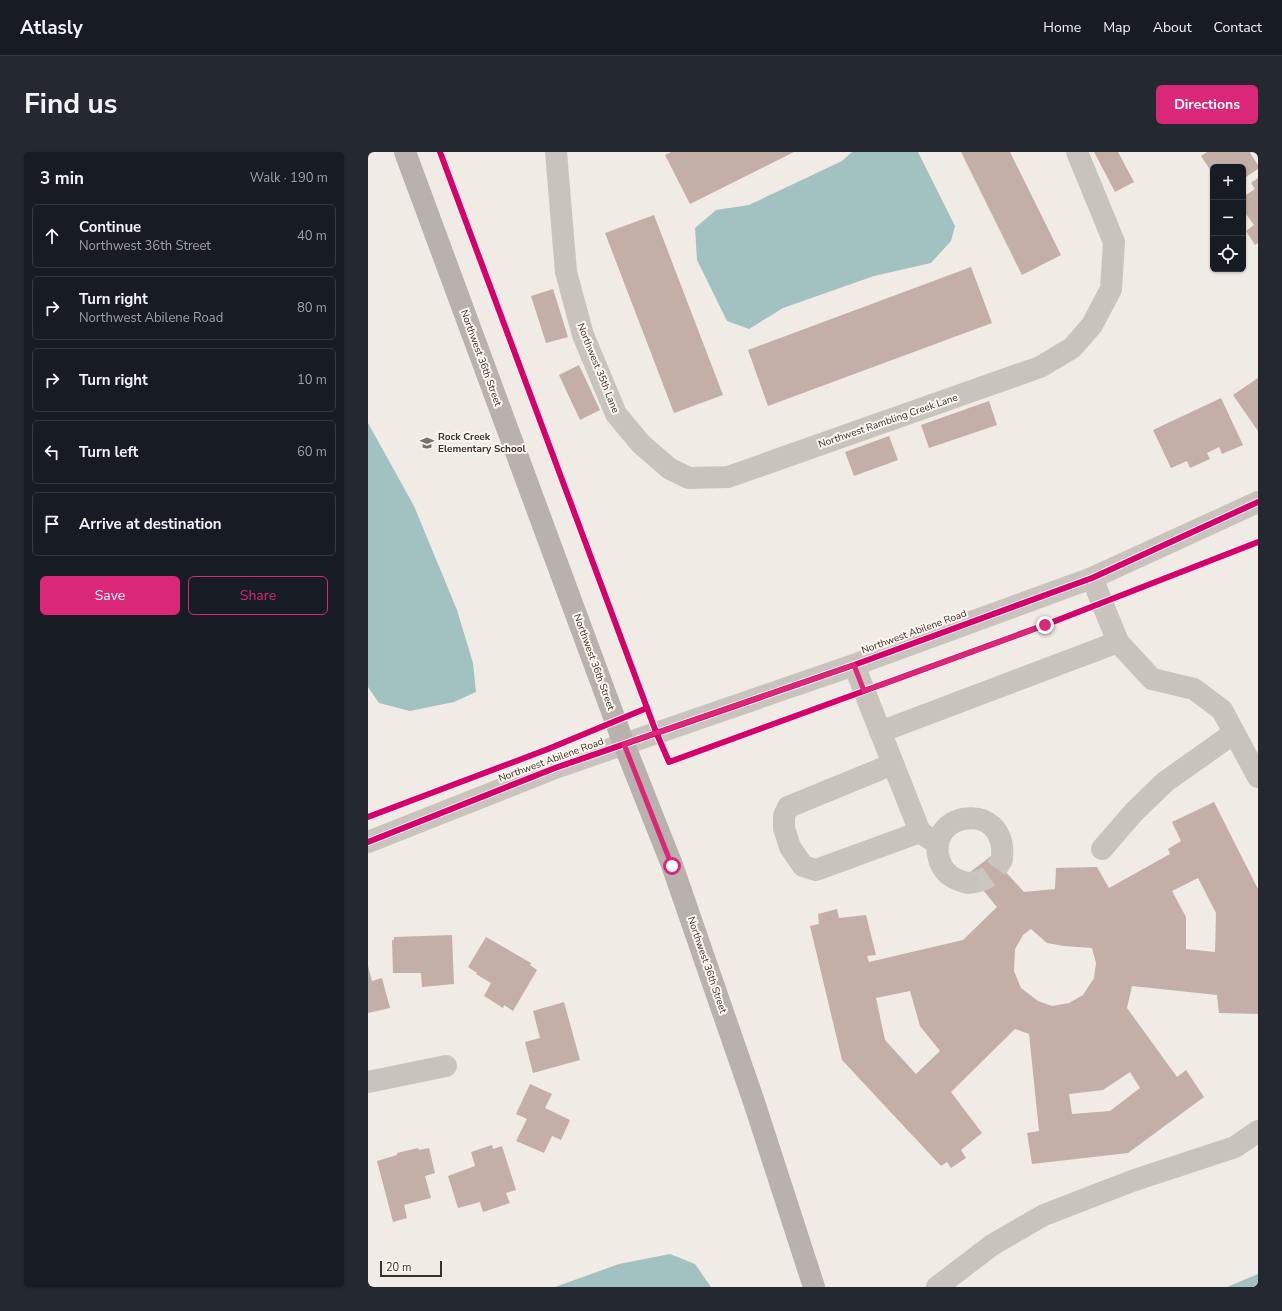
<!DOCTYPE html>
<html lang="en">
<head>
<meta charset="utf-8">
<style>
	:root { --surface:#171b24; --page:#242831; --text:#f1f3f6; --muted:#9ea1a6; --line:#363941; --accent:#db2777 }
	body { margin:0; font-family:"Nunito Sans",sans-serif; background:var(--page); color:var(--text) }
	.controls { position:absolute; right:12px; top:12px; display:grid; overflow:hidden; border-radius:6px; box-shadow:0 1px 3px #0004 }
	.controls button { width:36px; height:36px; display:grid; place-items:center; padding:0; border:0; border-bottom:1px solid var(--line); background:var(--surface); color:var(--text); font:20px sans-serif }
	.scale { position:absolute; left:12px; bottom:10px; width:62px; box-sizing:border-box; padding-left:4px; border:2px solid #3b302b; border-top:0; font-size:11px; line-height:14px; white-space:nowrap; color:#3b302b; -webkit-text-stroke:3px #fbf5ee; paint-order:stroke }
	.stop { position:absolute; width:12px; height:12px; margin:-9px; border:3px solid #db2777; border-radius:50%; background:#fff }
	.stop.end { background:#db2777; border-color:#fff; box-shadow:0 1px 4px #0008 }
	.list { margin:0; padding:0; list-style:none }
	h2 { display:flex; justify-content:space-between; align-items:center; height:52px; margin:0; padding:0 16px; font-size:17px }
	h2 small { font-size:13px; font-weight:400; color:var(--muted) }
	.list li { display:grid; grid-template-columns:26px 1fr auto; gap:12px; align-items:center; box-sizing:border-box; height:64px; margin:0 8px 8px; padding:0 8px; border:1px solid var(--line); border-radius:6px }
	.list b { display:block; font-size:15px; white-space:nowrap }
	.list p { margin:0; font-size:13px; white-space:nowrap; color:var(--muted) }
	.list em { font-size:13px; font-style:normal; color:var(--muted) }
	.actions { display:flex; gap:8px; padding:12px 16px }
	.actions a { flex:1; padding:9px 0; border:1px solid var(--accent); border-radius:6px; text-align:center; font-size:14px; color:var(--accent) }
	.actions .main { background:var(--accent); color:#fff }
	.icon { flex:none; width:22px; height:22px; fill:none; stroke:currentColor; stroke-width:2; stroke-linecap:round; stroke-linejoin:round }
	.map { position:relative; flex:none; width:890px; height:1135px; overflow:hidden; border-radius:6px }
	header { display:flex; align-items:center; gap:24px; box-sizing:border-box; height:56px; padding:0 20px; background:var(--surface); border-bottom:1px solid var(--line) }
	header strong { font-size:19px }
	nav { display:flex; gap:22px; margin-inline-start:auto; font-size:14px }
	.intro { display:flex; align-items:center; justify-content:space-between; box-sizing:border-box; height:96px; padding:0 24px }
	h1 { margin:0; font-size:28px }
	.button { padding:10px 18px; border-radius:6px; background:var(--accent); color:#fff; font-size:14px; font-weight:700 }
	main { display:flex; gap:24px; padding:0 24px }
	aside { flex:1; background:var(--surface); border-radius:6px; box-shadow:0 1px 3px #0004 }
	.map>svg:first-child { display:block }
	.water { fill:#a1c2c1 }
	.building { fill:#c3afa7; fill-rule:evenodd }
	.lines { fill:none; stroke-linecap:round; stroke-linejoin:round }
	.minor-tunnel { stroke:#ccc6c0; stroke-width:22; stroke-dasharray:22 11; stroke-linecap:butt }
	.minor { stroke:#c9c3be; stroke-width:22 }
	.major { stroke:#b8b1ad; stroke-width:22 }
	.cycleway-casing { stroke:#fbf5ee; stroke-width:8 }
	.cycleway { stroke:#d6006c; stroke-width:6 }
	.route { stroke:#db2777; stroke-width:5 }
	.labels { text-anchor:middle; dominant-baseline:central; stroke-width:4; stroke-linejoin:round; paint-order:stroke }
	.street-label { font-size:10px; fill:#3b302b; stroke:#fbf5ee }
	.poi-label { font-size:10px; font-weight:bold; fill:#3b302b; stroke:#fbf5ee; text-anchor:start }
</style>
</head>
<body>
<header>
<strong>Atlasly</strong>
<nav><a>Home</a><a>Map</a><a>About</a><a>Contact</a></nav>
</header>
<div class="intro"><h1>Find us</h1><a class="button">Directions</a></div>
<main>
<aside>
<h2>3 min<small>Walk · 190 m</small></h2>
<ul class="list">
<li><svg class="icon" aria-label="ahead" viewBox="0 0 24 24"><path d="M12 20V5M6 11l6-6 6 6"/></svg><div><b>Continue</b><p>Northwest 36th Street</p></div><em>40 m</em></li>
<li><svg class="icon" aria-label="right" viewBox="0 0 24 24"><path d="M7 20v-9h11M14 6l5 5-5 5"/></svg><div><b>Turn right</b><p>Northwest Abilene Road</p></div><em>80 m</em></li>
<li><svg class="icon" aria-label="right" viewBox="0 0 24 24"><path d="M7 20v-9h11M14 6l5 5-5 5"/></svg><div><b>Turn right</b></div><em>10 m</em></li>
<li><svg class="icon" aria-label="left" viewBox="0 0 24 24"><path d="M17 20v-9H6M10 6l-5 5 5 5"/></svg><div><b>Turn left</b></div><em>60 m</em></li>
<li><svg class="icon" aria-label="arrive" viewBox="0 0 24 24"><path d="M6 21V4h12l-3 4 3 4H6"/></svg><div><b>Arrive at destination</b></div></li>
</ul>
<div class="actions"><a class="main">Save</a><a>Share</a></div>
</aside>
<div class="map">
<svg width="890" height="1135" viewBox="0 0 890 1135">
	<rect width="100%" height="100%" fill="#f0ebe5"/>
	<g class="water">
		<path d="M484 0H550L587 74 583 89 563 111 506 124 415 156 381 177 359 169 329 108 327 76 348 58 381 53 474 9Z"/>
		<path d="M0 271 46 354 89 458 105 511 108 540 86 550 42 559 11 551 0 535Z"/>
		<path d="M302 1102 327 1112 343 1135H187L251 1112Z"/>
		<path d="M890 1122V1135H859Z"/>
	</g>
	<g class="building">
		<path d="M303 0H426L322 52 297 3Z"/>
		<path d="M593 0H642L693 103 654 123Z"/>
		<path d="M726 0H750L766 30 747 40Z"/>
		<path d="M839 0H884L882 1 890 13V17L875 27V15H845V22L833 4Z"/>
		<path d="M890 26V91L887 93 878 79 886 73 875 58V45L887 37 883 31Z"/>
		<path d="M286 63 355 243 306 261 237 81Z"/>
		<path d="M603 115 624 171 400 254 380 198Z"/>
		<path d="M185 137 200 185 178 191 163 144Z"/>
		<path d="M211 213 232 258 212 268 191 223Z"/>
		<path d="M890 226V279L865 243Z"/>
		<path d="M853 246 875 293 854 302 851 295 839 301 842 307 822 316 819 309 803 316 785 278Z"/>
		<path d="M621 249 629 273 561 296 553 273Z"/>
		<path d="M521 284 530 308 486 324 477 300Z"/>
		<path d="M846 650 890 737V862L851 861 849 843 764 834 759 856 809 925 818 918 836 945 760 1001 664 1012 659 981 671 979 661 882 647 877 583 940 614 981 593 998 598 1006 583 1016 579 1010 573 1014 474 908 442 774 451 772 450 762 469 757 471 766 498 763 508 803 499 804 501 810 595 788 629 755 601 721 623 704 656 740 687 737 688 716 729 715 741 736 802 702 800 697 813 689 804 670ZM830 726 848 761 847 800 818 797V765L804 739ZM663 777 679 791 696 794 724 796 728 811 726 826 715 843 701 851 684 854 670 849 653 836 646 819 647 797 655 783ZM542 839 552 874 572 899 548 922 517 888 508 846ZM762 920 772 936 742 959 704 962 701 942 735 938Z"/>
		<path d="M84 783 86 832 54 835 53 821H25L24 788H26V785Z"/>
		<path d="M118 785 163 811 162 813 169 818 145 859 136 853 135 856 116 844 123 831 108 822 109 821 100 815Z"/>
		<path d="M0 814 4 829 14 826 22 856 0 861Z"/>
		<path d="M196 850 212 908 165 921 157 890 172 886 165 859Z"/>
		<path d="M162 932 184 942 177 956 202 968 193 988 184 984 176 1001 148 989 159 967 148 962Z"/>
		<path d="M124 993 125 997 134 994 148 1038 138 1041 142 1051 115 1060 112 1050 90 1056 80 1024 107 1014 103 1000Z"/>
		<path d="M50 996 51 998 61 996 67 1021 57 1024 63 1046 36 1053 39 1066 25 1070 9 1009 29 1003V1001Z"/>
	</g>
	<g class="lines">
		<path class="minor-tunnel" d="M600 731C617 730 626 723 634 707"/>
		<g class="minor">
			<path d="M188 0 198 120 215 183 248 262 273 292 302 317 321 326 360 325 672 215 704 196 724 173 743 137 746 90 709 0"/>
			<path d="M724 426 750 490 784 527 826 537 854 558 890 625"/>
			<path d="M486 513 552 680 570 692"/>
			<path d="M512 580 750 490"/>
			<path d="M525 612 420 655 416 664V676L422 695 435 714 448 718 552 680"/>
			<path d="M0 690 187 616 486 513 724 426 890 350"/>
			<path d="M734 697 766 660 797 630 866 581"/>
			<path d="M600 731C587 728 577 723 572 710 554 660 640 645 634 707"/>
			<path d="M0 930 78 914"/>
			<path d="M569 1135 624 1093 676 1063 764 1029 867 995 890 979"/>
		</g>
		<path class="major" d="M37 0 256 592 304 713 386 950 446 1135"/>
		<defs>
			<g id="cycleway">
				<path d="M72 0 288 580 301 610 677 473 890 390"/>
				<path d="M0 665 180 597 279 556"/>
				<path d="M0 690 187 616 486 513 724 426 890 350"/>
			</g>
		</defs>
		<use href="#cycleway" class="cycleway-casing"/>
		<use href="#cycleway" class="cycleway"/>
	</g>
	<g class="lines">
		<path class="route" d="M304 714 256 592 486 513 496 539 677 473"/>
	</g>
	<defs>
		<symbol id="school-bare" viewBox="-9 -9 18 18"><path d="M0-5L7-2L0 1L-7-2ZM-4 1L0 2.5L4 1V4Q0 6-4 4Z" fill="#7a716c" stroke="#fbf5ee" stroke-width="2.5" paint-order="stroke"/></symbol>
	</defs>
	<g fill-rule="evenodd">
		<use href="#school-bare" x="49" y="281" width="20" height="20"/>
	</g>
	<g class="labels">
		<g class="street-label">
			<text transform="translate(113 206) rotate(70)">Northwest 36th Street</text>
			<text transform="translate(230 216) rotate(68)">Northwest 35th Lane</text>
			<text transform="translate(520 269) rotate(-19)">Northwest Rambling Creek Lane</text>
			<text transform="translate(546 480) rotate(-20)">Northwest Abilene Road</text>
			<text transform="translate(226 510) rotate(70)">Northwest 36th Street</text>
			<text transform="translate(183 608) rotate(-20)">Northwest Abilene Road</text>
			<text transform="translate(339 813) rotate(71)">Northwest 36th Street</text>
		</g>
		<g class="poi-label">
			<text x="70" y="285">Rock Creek<tspan x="70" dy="12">Elementary School</tspan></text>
		</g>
	</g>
</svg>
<div class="controls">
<button>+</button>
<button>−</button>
<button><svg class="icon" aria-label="locate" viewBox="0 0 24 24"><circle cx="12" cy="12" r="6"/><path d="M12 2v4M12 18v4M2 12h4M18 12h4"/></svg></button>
</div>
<div class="scale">20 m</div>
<div class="stop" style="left:304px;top:714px"></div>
<div class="stop end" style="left:677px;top:473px"></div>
</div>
</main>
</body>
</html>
